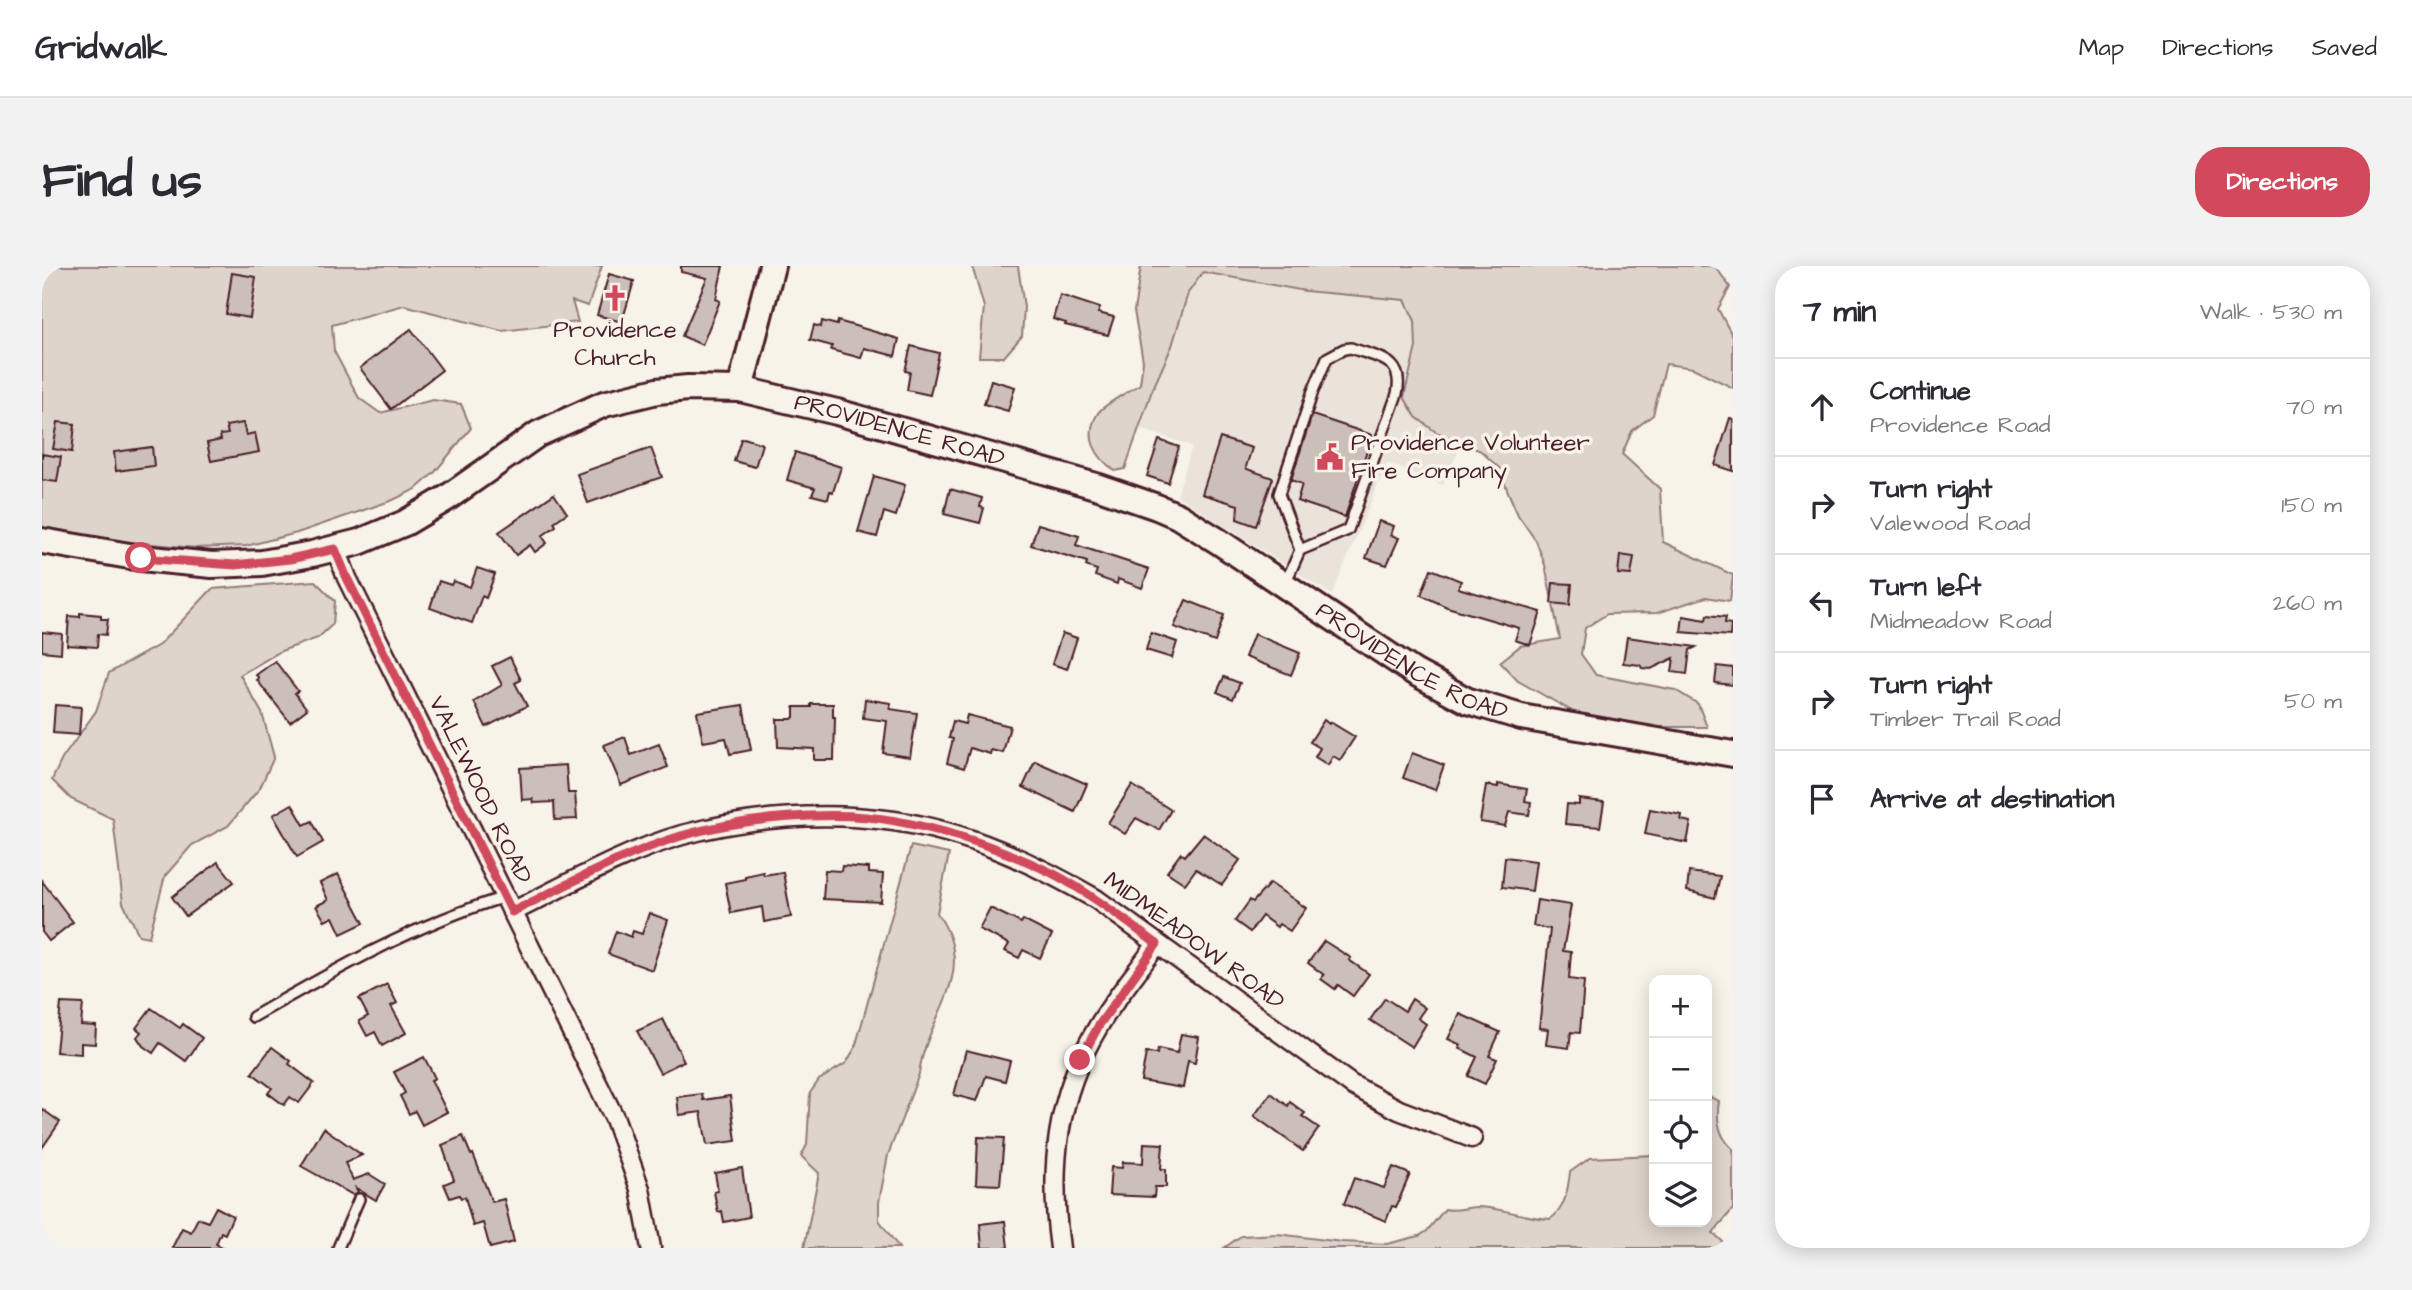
<!DOCTYPE html>
<html lang="en">
<head>
<meta charset="utf-8">
<style>
	:root { --surface:#fff; --page:#f2f2f3; --text:#2b2b33; --muted:#7c7c81; --line:#e1e1e2; --accent:#d1495b }
	body { margin:0; font-family:"Architects Daughter",sans-serif; background:var(--page); color:var(--text) }
	.controls { position:absolute; right:21px; bottom:21px; display:grid; overflow:hidden; border-radius:14px; box-shadow:0 4px 18px #0003 }
	.controls button { width:63px; height:63px; display:grid; place-items:center; padding:0; border:0; border-bottom:2px solid var(--line); background:var(--surface); color:var(--text); font:35px sans-serif }
	.stop { position:absolute; width:21px; height:21px; margin:-16px; border:5px solid #d1495b; border-radius:50%; background:#fff }
	.stop.end { background:#d1495b; border-color:#fff; box-shadow:0 2px 7px #0008 }
	.list { margin:0; padding:0; list-style:none }
	h2 { display:flex; justify-content:space-between; align-items:center; height:91px; margin:0; padding:0 28px; font-size:30px }
	h2 small { font-size:23px; font-weight:400; color:var(--muted) }
	.list li { display:grid; grid-template-columns:46px 1fr auto; gap:21px; align-items:center; box-sizing:border-box; height:98px; padding:0 28px; border-top:2px solid var(--line) }
	.list b { display:block; font-size:26px; white-space:nowrap }
	.list p { margin:0; font-size:23px; white-space:nowrap; color:var(--muted) }
	.list em { font-size:23px; font-style:normal; color:var(--muted) }
	.icon { flex:none; width:38px; height:38px; fill:none; stroke:currentColor; stroke-width:2; stroke-linecap:round; stroke-linejoin:round }
	.map { position:relative; flex:none; width:1691px; height:982px; overflow:hidden; border-radius:28px }
	header { display:flex; align-items:center; gap:42px; box-sizing:border-box; height:98px; padding:0 35px; background:var(--surface); border-bottom:2px solid var(--line) }
	header strong { font-size:33px }
	nav { display:flex; gap:38px; margin-inline-start:auto; font-size:24px }
	.intro { display:flex; align-items:center; justify-content:space-between; box-sizing:border-box; height:168px; padding:0 42px }
	h1 { margin:0; font-size:49px }
	.button { padding:18px 32px; border-radius:28px; background:var(--accent); color:#fff; font-size:24px; font-weight:700 }
	main { display:flex; gap:42px; padding:0 42px }
	aside { flex:1; background:var(--surface); border-radius:28px; box-shadow:0 4px 18px #0003 }
	.map>svg:first-child { display:block }
	.built { fill:#eae3da }
	.green { fill:#ded4cc; stroke:#947a7c; stroke-width:2 }
	.building { fill:#ccbfb9; stroke:#4a1f2b; stroke-width:2 }
	.lines { fill:none; stroke-linecap:round; stroke-linejoin:round }
	.lane-casing { stroke:#4a1f2b; stroke-width:14 }
	.street-casing { stroke:#4a1f2b; stroke-width:23 }
	.secondary-casing { stroke:#4a1f2b; stroke-width:30 }
	.lane { stroke:#f7f3e8; stroke-width:9 }
	.street { stroke:#f7f3e8; stroke-width:18 }
	.secondary { stroke:#f7f3e8; stroke-width:24 }
	.route { stroke:#d1495b; stroke-width:9 }
	.labels { text-anchor:middle; dominant-baseline:central; stroke-width:7; stroke-linejoin:round; paint-order:stroke }
	.poi-label { font-size:24px; fill:#4a1f2b; stroke:#f7f3e8 }
	.street-label { font-size:24px; fill:#4a1f2b; stroke:#f7f3e8 }
</style>
</head>
<body>
<header>
<strong>Gridwalk</strong>
<nav><a>Map</a><a>Directions</a><a>Saved</a></nav>
</header>
<div class="intro"><h1>Find us</h1><a class="button">Directions</a></div>
<main>
<div class="map">
<svg width="1691" height="982" viewBox="0 0 1691 982">
	<rect width="100%" height="100%" fill="#f7f3e8"/>
	<filter id="ink" filterUnits="userSpaceOnUse"><feTurbulence type="fractalNoise" baseFrequency=".0143" numOctaves="2"/><feDisplacementMap in="SourceGraphic" scale="14" xChannelSelector="R" yChannelSelector="G"/><feConvolveMatrix kernelMatrix="1 2 1 2 8 2 1 2 1" color-interpolation-filters="sRGB"/></filter>
	<g filter="url(#ink)">
		<path class="built" d="M1161 6 1263 25 1363 34 1373 55 1374 81 1362 131 1394 166 1420 177 1401 219 1345 197 1290 329 1135 230 1150 180 1096 162 1109 126 1130 80 1146 27Z"/>
		<g class="green">
			<path d="M0 0H560L546 40 530 35 536 56 460 65 362 39 290 59 292 85 317 132 338 147 391 134 419 138 429 162 393 206 374 223 351 234 255 267 204 280 154 282 0 268Z"/>
			<path d="M930 0H976L982 41 980 70 962 91H937L942 41Z"/>
			<path d="M1099 0H1673L1688 21 1676 43 1691 71V122L1651 102 1624 98 1611 149 1590 165 1580 188 1618 223 1621 276 1691 309 1688 335 1664 331 1615 347 1565 348 1543 362 1539 388 1554 409 1633 424 1656 438 1665 461H1614L1565 452 1539 450 1476 415 1458 396 1478 380 1518 373 1503 299 1494 275 1476 249 1466 226 1458 203 1439 185 1394 166 1374 151 1362 131 1374 81 1373 55 1363 34 1263 25 1161 6 1146 27 1130 80 1109 127 1083 203 1073 205C1054 191 1041 171 1056 147 1062 138 1088 125 1098 118L1101 95 1092 45Z"/>
			<path d="M273 315 293 335 291 358 276 372 239 385 198 409 220 447 232 491 218 522 186 560 150 579 123 610 107 671 97 669 81 637 71 553 29 533 10 514 20 493 54 445 67 407 117 379 170 323Z"/>
			<path d="M869 580 907 588 895 647C939 709 884 748 877 808L846 889 837 936V954L857 982H762L777 907 759 890 765 879 768 827 777 814 804 797 813 782Z"/>
			<path d="M1665 830 1677 835C1674 853 1677 871 1691 883V943L1671 967 1688 982H1182L1199 970 1236 968 1300 976 1345 978 1377 970 1385 965 1403 943C1414 946 1425 941 1436 941 1461 942 1484 952 1508 953 1523 944 1526 923 1528 906L1548 892 1612 889V956H1665Z"/>
		</g>
		<g class="building">
			<path d="M639 0H681L674 33 678 35 660 79 640 70 665 12 639 6Z"/>
			<path d="M190 7 214 11 208 52 184 48Z"/>
			<path d="M567 8 592 15 580 56 555 49Z"/>
			<path d="M1018 29 1058 42 1056 47 1072 51 1066 69 1023 59 1024 57 1011 53Z"/>
			<path d="M780 55 795 59 796 55 857 73 853 90 822 82 819 92 789 84 790 80 768 74 772 59 779 61Z"/>
			<path d="M369 63 400 104 349 143 318 102Z"/>
			<path d="M869 80 897 87 888 129 865 124 868 106 863 105Z"/>
			<path d="M949 114 973 121 966 145 942 138Z"/>
			<path d="M1270 149 1330 169 1303 251 1255 235 1260 218 1249 214Z"/>
			<path d="M1688 152 1691 153V205L1673 199Z"/>
			<path d="M16 156 33 158 30 186 11 183Z"/>
			<path d="M201 157 204 169 213 167 217 186 169 195 165 177 179 174 178 169 186 168 184 160Z"/>
			<path d="M702 172 720 178 713 201 692 195 699 173Z"/>
			<path d="M1178 172 1210 182 1204 201 1205 203 1231 212 1214 260 1195 253 1196 239 1160 228Z"/>
			<path d="M1117 174 1137 181 1126 217 1105 210Z"/>
			<path d="M110 181 112 200 74 205 72 186Z"/>
			<path d="M609 182 620 211 546 237 535 208Z"/>
			<path d="M753 186 799 201 791 226 788 225 786 233 770 229 773 222 745 214Z"/>
			<path d="M0 188 19 191 15 216 0 214Z"/>
			<path d="M832 210 863 219 854 250 842 246 835 271 816 266Z"/>
			<path d="M908 223 940 232 938 241 942 242 938 257 902 248Z"/>
			<path d="M512 228 525 247 512 256 514 260 500 270 505 277 493 286 488 279 474 289 457 266Z"/>
			<path d="M1337 255 1352 260 1349 269 1357 272 1345 299 1324 292Z"/>
			<path d="M996 258 1037 270 1034 279 1107 303 1100 322 1076 313 1075 318 1053 310 1055 304 1044 300 1045 296 989 279Z"/>
			<path d="M1578 289 1592 291 1589 309 1576 308Z"/>
			<path d="M435 302 453 308 444 332 440 330 430 357 388 342 397 315 409 319 411 315 428 321Z"/>
			<path d="M1389 303 1419 315 1416 322 1499 346 1488 379 1473 374 1477 362 1405 341 1379 329Z"/>
			<path d="M1511 317 1530 318 1528 339 1509 337Z"/>
			<path d="M1144 334 1182 349 1173 376 1132 361Z"/>
			<path d="M38 347 59 349V353H66L64 369 56 368 55 381 25 379 27 350 38 351Z"/>
			<path d="M1665 349 1684 351 1683 357 1689 358 1688 370 1639 366 1641 350 1664 354Z"/>
			<path d="M0 366 20 368 19 387 0 385Z"/>
			<path d="M1020 367 1035 372 1025 403 1010 398Z"/>
			<path d="M1109 367 1135 376 1130 392 1104 384Z"/>
			<path d="M1212 368 1258 387 1249 409 1203 391Z"/>
			<path d="M1585 371 1654 381 1648 384 1645 408 1630 406 1632 392 1609 403 1600 402 1598 399 1581 397Z"/>
			<path d="M468 391 479 414 473 417 485 440 444 461 432 436 460 419 450 400Z"/>
			<path d="M233 395 256 425 253 427 265 443 248 456 215 414 217 412 214 409Z"/>
			<path d="M1675 400 1691 402V419L1673 417Z"/>
			<path d="M1182 411 1198 417 1191 433 1175 426Z"/>
			<path d="M823 433 849 437 848 443 875 447 868 491 841 487 845 455 821 452Z"/>
			<path d="M769 438H791V451H793L792 494H772V483L736 481 735 453H750L752 451V441H769Z"/>
			<path d="M13 439 39 441 37 469 11 467Z"/>
			<path d="M701 439 709 484 688 488 684 472 661 476 655 446Z"/>
			<path d="M925 449 968 460 961 487 949 484 948 488 928 482 922 502 905 497 911 473 907 472 911 455 923 458Z"/>
			<path d="M1282 454 1287 458 1288 456 1313 471 1298 494 1291 490 1286 499 1273 491 1278 482 1268 476Z"/>
			<path d="M583 471 589 489 617 478 626 501 579 519 562 479Z"/>
			<path d="M1370 487 1402 499 1393 524 1361 512Z"/>
			<path d="M993 495 1045 518 1033 546 981 521Z"/>
			<path d="M524 499 526 527H533L535 553 513 554 512 536 492 537 491 533 480 534 478 502Z"/>
			<path d="M1456 518 1485 523 1483 535 1489 536 1487 549 1467 546 1463 560 1438 556 1444 519 1456 521Z"/>
			<path d="M1090 519 1129 544 1117 564 1094 552 1083 568 1066 557Z"/>
			<path d="M1537 533 1562 536 1558 561 1523 558 1525 538 1537 539Z"/>
			<path d="M250 538 262 559 270 555 281 576 255 591 231 549Z"/>
			<path d="M1608 543 1640 549 1639 554 1649 556 1645 577 1603 568Z"/>
			<path d="M1161 568 1198 594 1180 619 1154 603 1143 618 1125 606 1139 587 1143 590Z"/>
			<path d="M1463 591 1494 595 1490 625 1460 621Z"/>
			<path d="M176 596 192 616 144 650 130 631Z"/>
			<path d="M800 600 827 602V607L841 608 839 636 781 633 783 604 799 605Z"/>
			<path d="M721 606 722 609 741 606 749 651 722 656 720 641 689 647 683 617 703 613V610Z"/>
			<path d="M1647 606 1678 610 1673 632 1645 625Z"/>
			<path d="M296 608 322 657 299 668 291 651 283 655 274 640 286 634 278 617Z"/>
			<path d="M0 615 31 656 7 675 0 666Z"/>
			<path d="M1228 617 1264 642 1248 665 1237 658 1235 661 1220 650 1208 666 1193 655 1208 634 1211 636Z"/>
			<path d="M1495 634 1529 639 1521 685 1529 686 1527 713 1542 715 1538 767 1529 766 1527 782 1504 779 1506 763 1497 762 1508 663 1491 660Z"/>
			<path d="M948 642 979 657 981 654 1010 669 998 692 981 684 977 692 963 685 967 678 937 663Z"/>
			<path d="M607 647 626 654 610 704 566 688 574 665 589 671 591 665 600 668Z"/>
			<path d="M1282 675 1309 692 1307 694 1327 708 1311 730 1296 719 1293 723 1279 713 1282 709 1266 697Z"/>
			<path d="M345 718 355 737 349 740 364 767 340 780 333 766 325 770 317 755 326 750 317 733Z"/>
			<path d="M1343 732 1363 745 1370 733 1383 742 1376 752 1384 758 1370 781 1328 754Z"/>
			<path d="M19 737 41 738 39 759 54 760 53 778 39 777V788L14 786Z"/>
			<path d="M109 742 138 762 141 758 160 772 144 795 118 777 111 787 101 780 95 771 99 766 94 762Z"/>
			<path d="M1418 748 1458 766 1447 790 1455 793 1443 818 1426 810 1435 791 1417 782 1419 779 1406 773Z"/>
			<path d="M621 753 642 795 618 807 595 765Z"/>
			<path d="M1139 768 1157 771 1153 797 1146 795 1141 822 1099 815 1104 787 1115 788 1116 783 1135 787Z"/>
			<path d="M230 781 249 795 247 798 272 817 257 837 248 831 242 839 226 827 230 822 210 807Z"/>
			<path d="M924 784 968 795 963 815 944 810 935 835 912 829Z"/>
			<path d="M382 791 393 812 389 814 405 846 380 859 373 845 367 848 358 830 363 827 352 806Z"/>
			<path d="M1229 827 1246 840 1248 836 1263 847 1260 850 1277 862 1261 885 1212 850Z"/>
			<path d="M660 828 661 834 688 830 694 875 665 879 659 846 637 849 635 831Z"/>
			<path d="M0 843 18 856 0 882Z"/>
			<path d="M282 862 320 889 303 897 311 914 327 908 343 918 334 934 314 922 316 926 311 929 259 900Z"/>
			<path d="M421 870 429 889 431 888 450 936 462 933 472 976 448 982 441 957 431 960 423 931 419 932 417 929 408 932 402 918 412 914 400 879Z"/>
			<path d="M936 871 962 872 958 919 934 918Z"/>
			<path d="M1102 877 1121 878 1119 903H1124V921H1113L1112 931 1067 929 1069 901 1080 902 1081 896 1101 897Z"/>
			<path d="M1351 901 1368 908 1354 941 1350 940 1344 955 1302 938 1312 912 1342 922Z"/>
			<path d="M700 902 707 951 682 956 680 945 676 946 672 926 676 925 673 907Z"/>
			<path d="M174 941 191 950 183 968 179 966 174 978 182 982H130L140 962 149 966 156 952 166 956Z"/>
			<path d="M963 955 966 982H940L938 958Z"/>
		</g>
		<g class="lines">
			<defs>
				<g id="lane">
					<path d="M1243 318 1258 284 1306 264 1355 128C1363 92 1335 92 1309 82L1302 83 1285 92 1271 125 1237 228 1258 284"/>
					<path d="M211 751C291 705 373 658 463 631"/>
					<path d="M296 982 317 933"/>
				</g>
				<g id="street">
					<path d="M294 283 305 312 573 853 598 923 609 982"/>
					<path d="M470 646C525 619 581 586 640 569 706 551 783 545 852 555 924 565 992 597 1054 633L1310 819 1357 844 1430 872"/>
					<path d="M1018 982C1007 902 1014 831 1056 761 1073 732 1096 705 1115 678"/>
				</g>
				<g id="secondary">
					<path d="M698 123 730 0"/>
					<path id="s1" d="M0 275 99 292 170 299 220 297 270 288 317 276 363 257 405 232 496 168 562 138 615 125 646 122 698 123 795 146 1057 221 1115 241 1136 250 1176 275 1372 406 1426 435 1479 451 1691 488"/>
				</g>
			</defs>
			<use href="#lane" class="lane-casing"/>
			<use href="#street" class="street-casing"/>
			<use href="#secondary" class="secondary-casing"/>
			<use href="#lane" class="lane"/>
			<use href="#street" class="street"/>
			<use href="#secondary" class="secondary"/>
		</g>
	</g>
	<g class="lines" filter="url(#ink)">
		<path class="route" d="M99 292 193 299 248 293 293 283 305 312 470 646C525 619 580 588 639 570 699 552 792 543 854 555 907 565 961 583 1010 607 1048 627 1081 653 1115 678L1057 759 1038 794"/>
	</g>
	<defs>
		<symbol id="church-bare" viewBox="-9 -9 18 18"><path d="M-1.2-6h2.4v3.5h3.3v2.4h-3.3V6h-2.4V-.1h-3.3v-2.4h3.3Z" fill="#d1495b" stroke="#f7f3e8" stroke-width="2.5" paint-order="stroke"/></symbol>
		<symbol id="civic-bare" viewBox="-9 -9 18 18"><path d="M-.6-6.5H3V-4.5H.6V-3L4-1V1h2V6H-6V1h2V-1L-.6-3ZM-1.2 2.5V6h2.4V2.5Z" fill="#d1495b" stroke="#f7f3e8" stroke-width="2.5" paint-order="stroke"/></symbol>
	</defs>
	<g fill-rule="evenodd">
		<use href="#church-bare" x="554" y="13" width="38" height="38"/>
		<use href="#civic-bare" x="1269" y="172" width="38" height="38"/>
	</g>
	<g class="labels">
		<g class="poi-label">
			<text x="573" y="64">Providence<tspan x="573" dy="28">Church</tspan></text>
			<text x="1309" y="177" text-anchor="start">Providence Volunteer<tspan x="1309" dy="28">Fire Company</tspan></text>
		</g>
		<g class="street-label">
			<text stroke="none"><textPath href="#s1" startOffset="906">PROVIDENCE ROAD</textPath></text>
			<text stroke="none"><textPath href="#s1" startOffset="1474">PROVIDENCE ROAD</textPath></text>
			<text transform="translate(438 524) rotate(64)">VALEWOOD ROAD</text>
			<text transform="translate(1152 675) rotate(36)">MIDMEADOW ROAD</text>
		</g>
	</g>
</svg>
<div class="controls">
<button>+</button>
<button>−</button>
<button><svg class="icon" aria-label="locate" viewBox="0 0 24 24"><circle cx="12" cy="12" r="6"/><path d="M12 2v4M12 18v4M2 12h4M18 12h4"/></svg></button>
<button><svg class="icon" aria-label="layers" viewBox="0 0 24 24"><path d="M12 4l9 5-9 5-9-5zM3 14l9 5 9-5"/></svg></button>
</div>
<div class="stop" style="left:99px;top:292px"></div>
<div class="stop end" style="left:1038px;top:794px"></div>
</div>
<aside>
<h2>7 min<small>Walk · 530 m</small></h2>
<ul class="list">
<li><svg class="icon" aria-label="ahead" viewBox="0 0 24 24"><path d="M12 20V5M6 11l6-6 6 6"/></svg><div><b>Continue</b><p>Providence Road</p></div><em>70 m</em></li>
<li><svg class="icon" aria-label="right" viewBox="0 0 24 24"><path d="M7 20v-9h11M14 6l5 5-5 5"/></svg><div><b>Turn right</b><p>Valewood Road</p></div><em>150 m</em></li>
<li><svg class="icon" aria-label="left" viewBox="0 0 24 24"><path d="M17 20v-9H6M10 6l-5 5 5 5"/></svg><div><b>Turn left</b><p>Midmeadow Road</p></div><em>260 m</em></li>
<li><svg class="icon" aria-label="right" viewBox="0 0 24 24"><path d="M7 20v-9h11M14 6l5 5-5 5"/></svg><div><b>Turn right</b><p>Timber Trail Road</p></div><em>50 m</em></li>
<li><svg class="icon" aria-label="arrive" viewBox="0 0 24 24"><path d="M6 21V4h12l-3 4 3 4H6"/></svg><div><b>Arrive at destination</b></div></li>
</ul>
</aside>
</main>
</body>
</html>
